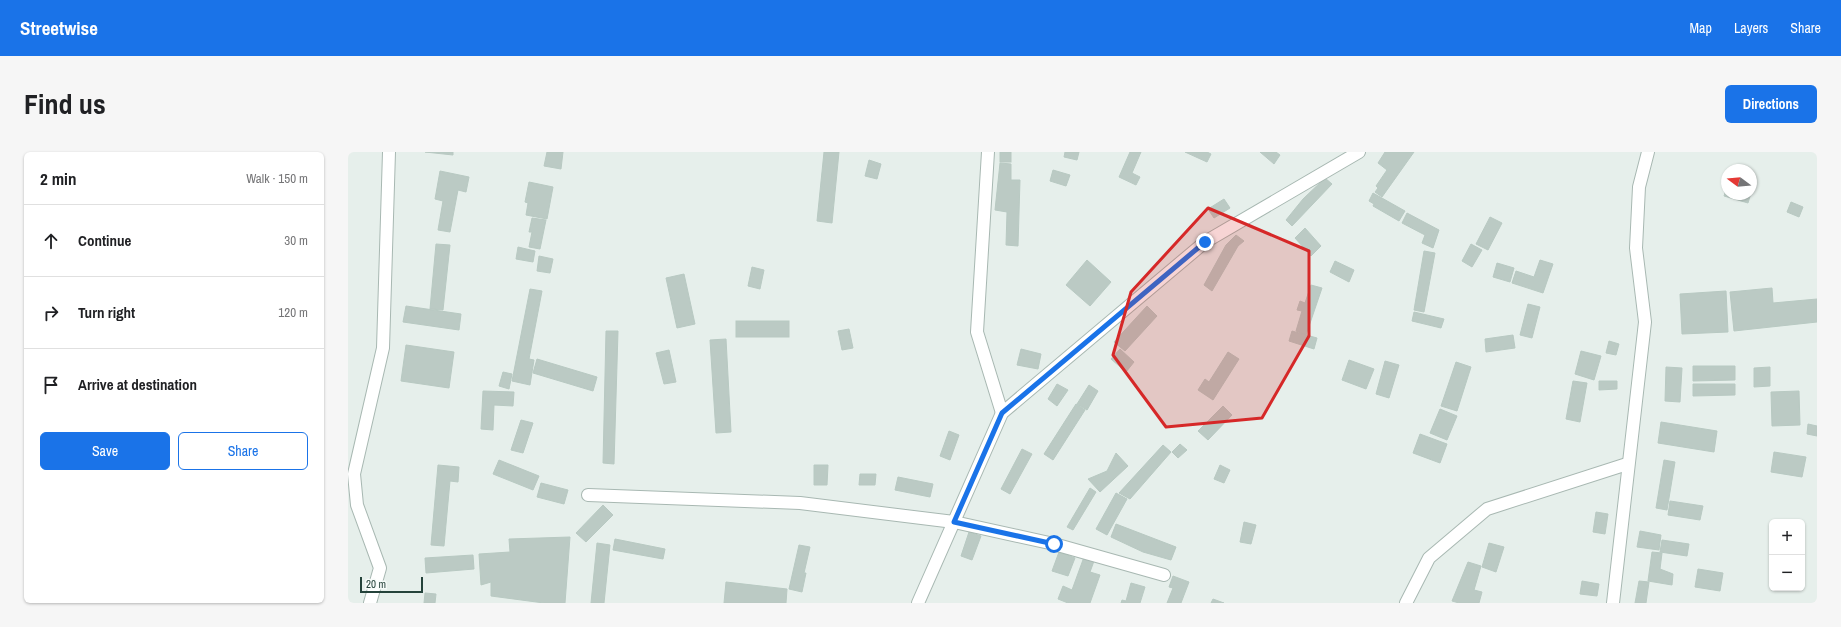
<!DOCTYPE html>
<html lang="en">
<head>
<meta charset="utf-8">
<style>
	:root { --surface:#fff; --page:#f6f6f6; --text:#202124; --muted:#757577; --line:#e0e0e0; --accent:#1a73e8 }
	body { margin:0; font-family:"Archivo Narrow",sans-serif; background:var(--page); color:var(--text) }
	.controls { position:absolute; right:12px; bottom:12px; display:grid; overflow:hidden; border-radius:6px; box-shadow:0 1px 3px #0004 }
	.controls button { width:36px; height:36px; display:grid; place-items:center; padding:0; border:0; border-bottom:1px solid var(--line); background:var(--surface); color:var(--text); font:20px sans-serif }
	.compass { position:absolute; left:1373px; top:12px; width:36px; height:36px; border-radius:50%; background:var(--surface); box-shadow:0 1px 3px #0004; rotate:286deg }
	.scale { position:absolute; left:12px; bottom:10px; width:63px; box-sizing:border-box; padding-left:4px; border:2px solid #24423a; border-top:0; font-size:11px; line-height:14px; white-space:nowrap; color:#24423a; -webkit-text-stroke:3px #f7fbf9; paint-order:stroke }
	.stop { position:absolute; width:12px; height:12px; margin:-9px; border:3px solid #1a73e8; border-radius:50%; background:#fff }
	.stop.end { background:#1a73e8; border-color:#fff; box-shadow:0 1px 4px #0008 }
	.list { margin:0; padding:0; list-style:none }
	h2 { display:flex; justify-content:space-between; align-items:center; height:52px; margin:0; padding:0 16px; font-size:17px }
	h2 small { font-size:13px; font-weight:400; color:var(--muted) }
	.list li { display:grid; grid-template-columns:26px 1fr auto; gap:12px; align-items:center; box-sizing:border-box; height:72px; padding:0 16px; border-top:1px solid var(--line) }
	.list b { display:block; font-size:15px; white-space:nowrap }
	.list em { font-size:13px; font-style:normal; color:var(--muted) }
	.actions { display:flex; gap:8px; padding:12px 16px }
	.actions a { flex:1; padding:9px 0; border:1px solid var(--accent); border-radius:6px; text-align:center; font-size:14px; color:var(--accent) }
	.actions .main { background:var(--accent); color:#fff }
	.icon { flex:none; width:22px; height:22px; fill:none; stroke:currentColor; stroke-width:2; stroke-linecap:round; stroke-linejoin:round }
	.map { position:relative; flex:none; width:1469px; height:451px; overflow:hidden; border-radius:6px }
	header { display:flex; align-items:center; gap:24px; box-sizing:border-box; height:56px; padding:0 20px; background:var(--accent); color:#fff }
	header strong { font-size:19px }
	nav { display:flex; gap:22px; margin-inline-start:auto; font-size:14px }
	.intro { display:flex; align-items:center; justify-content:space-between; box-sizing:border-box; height:96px; padding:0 24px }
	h1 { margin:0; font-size:28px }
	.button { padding:10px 18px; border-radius:6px; background:var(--accent); color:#fff; font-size:14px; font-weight:700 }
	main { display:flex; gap:24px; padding:0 24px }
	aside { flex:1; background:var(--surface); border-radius:6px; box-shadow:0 1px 3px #0004 }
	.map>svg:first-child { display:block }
	.building { fill:#bbcac4; stroke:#b8c9c2 }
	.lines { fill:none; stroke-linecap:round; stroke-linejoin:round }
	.minor-casing { stroke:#a8b8b2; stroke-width:14 }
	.minor { stroke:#fff; stroke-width:12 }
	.route { stroke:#1a73e8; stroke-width:5 }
	.marked { fill:#d62828; fill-opacity:0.2; stroke:#d62828; stroke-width:3; stroke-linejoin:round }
</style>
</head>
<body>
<header>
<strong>Streetwise</strong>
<nav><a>Map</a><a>Layers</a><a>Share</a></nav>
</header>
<div class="intro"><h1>Find us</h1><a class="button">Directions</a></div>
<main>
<aside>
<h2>2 min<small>Walk · 150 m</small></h2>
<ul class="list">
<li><svg class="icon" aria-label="ahead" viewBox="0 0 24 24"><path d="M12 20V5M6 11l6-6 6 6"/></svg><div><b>Continue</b></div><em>30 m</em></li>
<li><svg class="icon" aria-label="right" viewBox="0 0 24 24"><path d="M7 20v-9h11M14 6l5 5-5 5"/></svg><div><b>Turn right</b></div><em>120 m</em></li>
<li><svg class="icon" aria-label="arrive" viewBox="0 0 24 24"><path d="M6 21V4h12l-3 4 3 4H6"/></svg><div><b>Arrive at destination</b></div></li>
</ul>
<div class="actions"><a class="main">Save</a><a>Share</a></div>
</aside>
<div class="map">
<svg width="1469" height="451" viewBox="0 0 1469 451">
	<rect width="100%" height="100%" fill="#e6efeb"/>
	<g class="building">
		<path d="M77 0H105V3Z"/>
		<path d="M199 0H215L213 17 196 14Z"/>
		<path d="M476 0H491L484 71 469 69Z"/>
		<rect x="652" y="0" width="11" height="10"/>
		<path d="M717 0H731L729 8 716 5Z"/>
		<path d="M782 0H793L784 21 792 25 788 33 771 25Z"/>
		<path d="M837 0H859L863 2 859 10Z"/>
		<path d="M912 0H928L932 3 926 12Z"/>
		<path d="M1037 0H1066L1034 45 1027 40 1030 36 1028 34 1039 18 1030 11Z"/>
		<path d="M521 8 533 12 529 27 517 24Z"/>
		<path d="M652 11 663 12V28H672L670 94 658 93 659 60 647 58Z"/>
		<path d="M705 18 722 23 718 34 702 29Z"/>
		<path d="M92 19 121 25 118 40 110 38 102 80 90 78 95 49 87 47Z"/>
		<path d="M977 26 984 32 944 74 938 68 955 47Z"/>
		<path d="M181 30 205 35 199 67 178 63 180 51 177 50Z"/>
		<path d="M1379 35V42L1403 41 1400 51 1376 44Z"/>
		<path d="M1025 41 1057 59 1051 69 1025 54 1026 52 1021 49Z"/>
		<path d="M876 47 882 56 866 66 860 57Z"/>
		<path d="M1443 50 1455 55 1451 65 1439 60Z"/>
		<path d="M1059 61 1091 78 1085 96 1074 91 1077 83 1054 71Z"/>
		<path d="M1142 65 1154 71 1140 98 1128 92Z"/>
		<path d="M184 66 198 68 192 97 181 95 184 80H181Z"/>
		<path d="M957 76 973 94 963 104 947 86Z"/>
		<path d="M888 83 896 89 890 94 864 139 856 133 878 93Z"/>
		<path d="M88 92 102 93 95 158 82 157Z"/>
		<path d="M1123 92 1134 98 1124 115 1114 109Z"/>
		<path d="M170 95 187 99 185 110 168 107Z"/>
		<path d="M1076 99 1087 101 1076 160 1066 158Z"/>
		<path d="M191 104 205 107 202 121 189 119Z"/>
		<path d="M739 108 763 130 742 154 718 133Z"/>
		<path d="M1192 108 1205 112 1195 141 1164 131 1168 119 1186 125Z"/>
		<path d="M987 109 1006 118 1001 130 982 120Z"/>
		<path d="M1149 111 1166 116 1162 130 1145 125Z"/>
		<path d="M404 115 416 118 412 137 400 134Z"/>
		<path d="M336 122 347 172 329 176 318 126Z"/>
		<path d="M963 133 974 136 958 183 948 179 954 159 949 158 952 149 957 151Z"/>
		<path d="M1424 136 1425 151 1469 147V170L1386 179 1382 140Z"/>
		<path d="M182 137 194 139 181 207 186 208 182 233 164 229Z"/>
		<path d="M1378 139 1380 180 1334 182 1332 142Z"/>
		<path d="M1180 152 1192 155 1184 186 1172 183Z"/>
		<path d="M58 154 113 162 111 178 55 170Z"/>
		<path d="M799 154 809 164 777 199 766 190Z"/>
		<path d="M1066 160 1096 167 1093 176 1064 169Z"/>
		<rect x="388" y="169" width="53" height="16"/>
		<path d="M501 177 505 196 494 198 490 179Z"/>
		<path d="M258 179H270L266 312 255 311Z"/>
		<path d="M944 179 969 186 966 197 941 189Z"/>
		<path d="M1165 183 1167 196 1138 200 1137 187Z"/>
		<path d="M378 187 383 280 368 281 362 188Z"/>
		<path d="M1261 189 1271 192 1268 203 1258 201Z"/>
		<path d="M58 193 106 200 101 236 53 229Z"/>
		<path d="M673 197 693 202 690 217 669 213Z"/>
		<path d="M772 197 786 210 778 220 763 207Z"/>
		<path d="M321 198 328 230 316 232 308 201Z"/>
		<path d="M1233 199 1253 204 1246 228 1227 222Z"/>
		<path d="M880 200 891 207 865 248 850 238 857 227 861 230Z"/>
		<path d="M189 207 249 225 245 239 185 221Z"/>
		<path d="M1001 208 1026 217 1018 237 994 228Z"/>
		<path d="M1037 209 1051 213 1041 246 1028 242Z"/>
		<path d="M1108 210 1123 215 1109 259 1093 254Z"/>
		<path d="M1345 214H1387V228L1345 229Z"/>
		<path d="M1318 215 1334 216 1332 250 1317 249Z"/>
		<path d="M1422 215V234L1406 235V216Z"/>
		<path d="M155 220 164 222 161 237 151 234Z"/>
		<path d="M1225 229 1239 231 1232 270 1218 267Z"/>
		<path d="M1251 229H1269V237L1251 238Z"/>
		<path d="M709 232 720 238 709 254 700 247Z"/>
		<path d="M1345 232H1387V243L1345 244Z"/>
		<path d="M741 233 750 239 739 258 729 252Z"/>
		<path d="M135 239 166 240 165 254 146 253 145 278 133 277Z"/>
		<path d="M1451 239 1452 273 1424 274 1423 240Z"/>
		<path d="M728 252 737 258 705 308 696 302Z"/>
		<path d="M875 254 884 263 860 288 850 279Z"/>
		<path d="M1092 257 1109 264 1099 288 1082 281Z"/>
		<path d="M173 268 185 271 175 301 163 298Z"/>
		<path d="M1313 270 1369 279 1366 300 1310 291Z"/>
		<path d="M1460 272 1469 274V284L1459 282Z"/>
		<path d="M601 279 611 283 602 308 592 304Z"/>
		<path d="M1072 282 1099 292 1092 311 1065 301Z"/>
		<path d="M832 292 839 298 830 306 824 300Z"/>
		<path d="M815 293 823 300 782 347 771 341Z"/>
		<path d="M674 297 684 302 662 342 653 337Z"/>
		<path d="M1426 300 1458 305 1454 325 1423 320Z"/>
		<path d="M768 301 780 314 752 340 740 327 759 319Z"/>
		<path d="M151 308 191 324 185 338 145 322Z"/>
		<path d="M1316 308 1327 310 1319 358 1308 356Z"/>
		<path d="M90 313 111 315 110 330 102 329 96 394 83 393Z"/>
		<path d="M466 313H480L479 333H466Z"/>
		<path d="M872 313 882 318 876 331 866 327Z"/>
		<path d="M512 322H528L527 333H511Z"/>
		<path d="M550 325 585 332 582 345 547 338Z"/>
		<path d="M193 331 220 338 216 352 189 345Z"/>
		<path d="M742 336 748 340 725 378 719 375Z"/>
		<path d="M768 341 779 347 759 383 748 377Z"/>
		<path d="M1322 349 1355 354 1352 368 1320 363Z"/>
		<path d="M255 353 265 363 238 390 228 381Z"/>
		<path d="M1248 360 1260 362 1257 382 1245 380Z"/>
		<path d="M896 370 908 373 903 392 892 390Z"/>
		<path d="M768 372 828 395 823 408 795 400 763 385Z"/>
		<path d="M1292 379 1313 383 1311 398 1289 395Z"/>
		<path d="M621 380 633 384 624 408 613 404Z"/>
		<path d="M222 385 217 451H196L143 444V430L133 433 131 402 162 400 161 387Z"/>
		<path d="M267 387 317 397 315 407 265 398Z"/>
		<path d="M1314 388 1341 392 1339 404 1312 400Z"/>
		<path d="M249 391 262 393 256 451H243Z"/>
		<path d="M1141 391 1156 395 1148 420 1134 415Z"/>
		<path d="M451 393 462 395 456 421H458L454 440 441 437Z"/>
		<path d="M711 400 727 406 720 424 704 419Z"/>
		<path d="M1304 400 1314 401 1312 417 1325 422 1324 433 1300 429Z"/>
		<path d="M125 403 126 417 78 421 77 406Z"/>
		<path d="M736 405 746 409 742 420 752 423 742 451H720L710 447 715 434 724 438Z"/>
		<path d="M1120 410 1133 414 1126 438 1134 440 1131 451H1111L1104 449Z"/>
		<path d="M1350 417 1375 421 1372 439 1347 435Z"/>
		<path d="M825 424 841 430 833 451H819L825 436 821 435Z"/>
		<path d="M1234 429 1251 432 1249 444 1232 442Z"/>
		<path d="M1291 429 1301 430 1298 451H1287Z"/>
		<path d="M378 430 439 437 438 451H376Z"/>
		<path d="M783 431 797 435 792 451H773L774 448 778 449Z"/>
		<path d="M77 441 88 442 87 451H76Z"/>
		<path d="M865 447 876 451H863Z"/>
	</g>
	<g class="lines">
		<defs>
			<g id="minor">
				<path d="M640 0 629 180 654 261"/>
				<path d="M240 343 452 351 606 370 706 392 816 423"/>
				<path d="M22 451 32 416 9 353 6 322 35 196 41 0"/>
				<path d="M570 451 654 261 857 90 1011 0"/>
				<path d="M1058 451 1081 406 1139 357 1279 312"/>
				<path d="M1265 451 1297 170 1288 96 1291 35 1300 0"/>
			</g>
		</defs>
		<use href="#minor" class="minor-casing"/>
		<use href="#minor" class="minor"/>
	</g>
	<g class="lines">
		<path class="route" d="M706 392 606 370 654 261 857 90"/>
	</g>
	<path class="marked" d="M860 56 961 99V184L914 266 818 275 765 203 783 140Z"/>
</svg>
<div class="controls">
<button>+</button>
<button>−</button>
</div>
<svg class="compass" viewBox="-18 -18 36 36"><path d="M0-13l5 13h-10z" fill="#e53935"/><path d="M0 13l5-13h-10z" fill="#757577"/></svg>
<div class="scale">20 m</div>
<div class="stop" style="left:706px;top:392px"></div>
<div class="stop end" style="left:857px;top:90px"></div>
</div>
</main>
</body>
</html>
